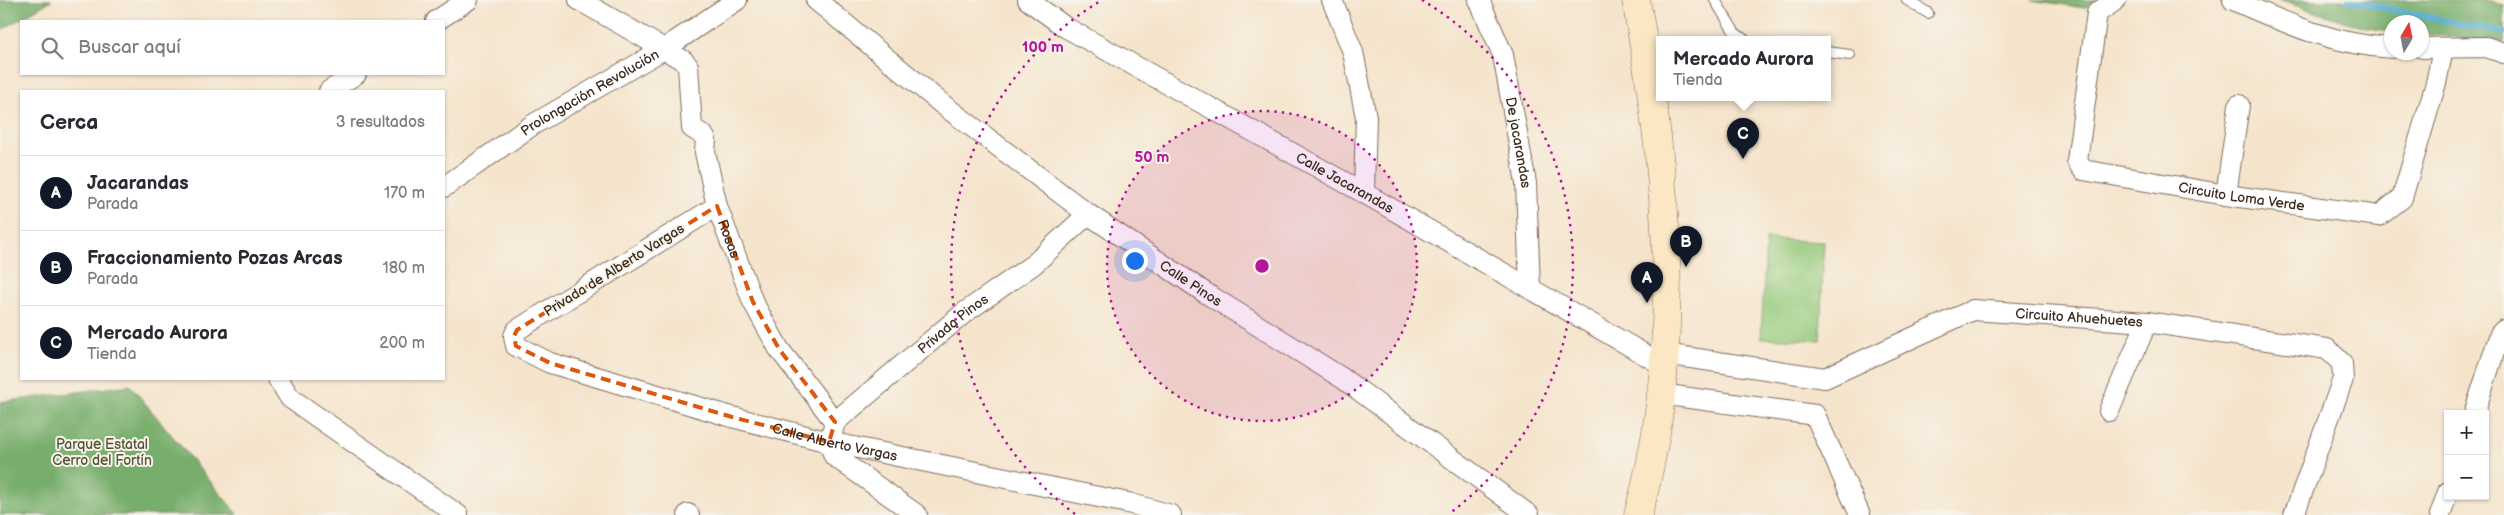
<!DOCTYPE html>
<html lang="es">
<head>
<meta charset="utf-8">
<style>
	:root { --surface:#fff; --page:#f7f7f7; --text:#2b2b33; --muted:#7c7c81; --line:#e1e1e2; --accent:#111827 }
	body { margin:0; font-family:"Balsamiq Sans",sans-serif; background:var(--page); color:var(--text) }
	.controls { position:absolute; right:15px; bottom:15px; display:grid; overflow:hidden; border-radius:0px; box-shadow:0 1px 4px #0004 }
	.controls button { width:45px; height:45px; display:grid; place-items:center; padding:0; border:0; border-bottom:1px solid var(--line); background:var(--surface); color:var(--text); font:25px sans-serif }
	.compass { position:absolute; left:2384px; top:15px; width:45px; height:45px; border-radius:50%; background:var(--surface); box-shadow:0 1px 4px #0004; rotate:10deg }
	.you { position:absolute; left:1134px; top:260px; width:18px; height:18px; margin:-12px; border:4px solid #fff; border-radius:50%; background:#1a73e8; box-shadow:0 0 0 8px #1a73e833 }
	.badge { display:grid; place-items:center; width:32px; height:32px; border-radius:50%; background:var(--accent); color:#fff; font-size:16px; font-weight:700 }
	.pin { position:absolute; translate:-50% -41px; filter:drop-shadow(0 1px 2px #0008) }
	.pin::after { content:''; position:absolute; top:26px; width:18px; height:15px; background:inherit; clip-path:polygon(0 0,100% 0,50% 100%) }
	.popup { position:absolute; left:1656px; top:36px; width:175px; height:65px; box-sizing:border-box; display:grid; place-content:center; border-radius:0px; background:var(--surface); filter:drop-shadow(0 1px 4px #0005); font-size:16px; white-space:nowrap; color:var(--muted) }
	.popup b { font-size:19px; color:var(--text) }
	.popup::after { content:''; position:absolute; left:50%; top:100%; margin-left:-10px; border:10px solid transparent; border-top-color:var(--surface) }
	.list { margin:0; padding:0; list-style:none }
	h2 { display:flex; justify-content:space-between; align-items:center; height:65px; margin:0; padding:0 20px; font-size:21px }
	h2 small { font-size:16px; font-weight:400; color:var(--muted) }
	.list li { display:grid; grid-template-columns:32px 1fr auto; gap:15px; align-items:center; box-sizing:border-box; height:75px; padding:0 20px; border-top:1px solid var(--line) }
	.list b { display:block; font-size:19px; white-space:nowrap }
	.list p { margin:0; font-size:16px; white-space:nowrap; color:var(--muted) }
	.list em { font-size:16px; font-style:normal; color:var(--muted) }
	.icon { flex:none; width:28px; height:28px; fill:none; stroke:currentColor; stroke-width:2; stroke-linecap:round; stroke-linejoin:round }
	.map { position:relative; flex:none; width:2504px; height:515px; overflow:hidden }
	.search { position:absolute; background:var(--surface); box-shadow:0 1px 4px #0004; left:20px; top:20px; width:425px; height:55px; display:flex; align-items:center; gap:12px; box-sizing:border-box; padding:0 18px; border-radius:0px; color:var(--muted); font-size:19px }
	.panel { position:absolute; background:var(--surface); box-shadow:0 1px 4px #0004; left:20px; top:90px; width:425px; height:290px; border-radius:0px }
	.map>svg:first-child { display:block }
	.green { fill:#95ca7c; stroke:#687a4d }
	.forest { fill:#78ae6c; stroke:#5a6c45 }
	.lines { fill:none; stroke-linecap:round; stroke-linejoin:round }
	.stream { stroke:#53acd0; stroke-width:6 }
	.service-casing { stroke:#7c6b5b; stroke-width:12 }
	.minor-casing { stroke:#7c6b5b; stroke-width:22 }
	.secondary-casing { stroke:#7c6b5b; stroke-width:29 }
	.service { stroke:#fff; stroke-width:10 }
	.minor { stroke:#fff; stroke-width:20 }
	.secondary { stroke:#fbe7c3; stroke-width:28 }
	.marked { fill:none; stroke:#df570d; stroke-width:4; stroke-dasharray:10 6; stroke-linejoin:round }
	.ring { fill:none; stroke:#b5179e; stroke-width:2.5; stroke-dasharray:2.5 5 }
	.labels { text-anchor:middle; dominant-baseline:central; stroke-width:4; stroke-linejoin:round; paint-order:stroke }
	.street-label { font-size:14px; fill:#3b2a1e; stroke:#f7f3e8 }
	.park-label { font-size:14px; fill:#525236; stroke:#f7f3e8 }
	.centre { fill:#b5179e; stroke:#f7f3e8; stroke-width:2.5 }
	.ring-label { font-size:15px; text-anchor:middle; font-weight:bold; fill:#b5179e; stroke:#f7f3e8; stroke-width:4; stroke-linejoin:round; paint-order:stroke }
</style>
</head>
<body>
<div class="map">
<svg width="2504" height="515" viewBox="0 0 2504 515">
	<rect width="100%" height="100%" fill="#f7f3e8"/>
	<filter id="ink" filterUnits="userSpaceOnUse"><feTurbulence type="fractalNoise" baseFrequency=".02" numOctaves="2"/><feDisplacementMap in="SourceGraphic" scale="10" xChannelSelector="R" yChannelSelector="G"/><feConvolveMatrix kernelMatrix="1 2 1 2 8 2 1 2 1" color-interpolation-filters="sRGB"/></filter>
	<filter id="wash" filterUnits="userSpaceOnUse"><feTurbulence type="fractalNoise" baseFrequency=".0096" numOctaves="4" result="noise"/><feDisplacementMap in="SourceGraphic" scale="20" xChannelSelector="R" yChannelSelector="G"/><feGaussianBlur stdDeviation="1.12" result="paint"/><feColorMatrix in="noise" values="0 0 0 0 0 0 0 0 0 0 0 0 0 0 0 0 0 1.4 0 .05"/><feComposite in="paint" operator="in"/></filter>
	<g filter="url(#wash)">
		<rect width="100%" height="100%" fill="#f5e4cc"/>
		<path class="green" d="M1766 239 1824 242 1820 340 1761 338Z"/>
		<g class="forest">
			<path d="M0 0H52L0 31Z"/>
			<path d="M2032 0H2098L2084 8Z"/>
			<path d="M2279 0H2481L2504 5V42L2422 34V22H2392L2391 31 2365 28Z"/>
			<path d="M130 385 238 515H0V402Z"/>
		</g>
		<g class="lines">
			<path class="stream" d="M2348 0 2504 33"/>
		</g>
	</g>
	<g filter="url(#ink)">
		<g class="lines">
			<defs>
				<g id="service">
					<path d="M1715 0 1735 33 1745 40"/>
					<path d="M1907 0 1928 13"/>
					<path d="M1827 52 1850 55"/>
				</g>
				<g id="minor">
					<path id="s1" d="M579 0 664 49 684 61 688 66 692 128 703 135 706 140 705 152 717 206 753 302 779 349 835 422"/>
					<path id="s2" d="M816 0 942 104 1088 214 1204 292 1342 378 1529 515"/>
					<path id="s3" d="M1028 0 1065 27 1364 193 1663 365"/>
					<path d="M1332 0 1353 52 1366 117 1364 193"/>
					<path id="s4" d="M1479 0 1503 55 1526 183 1530 289"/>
					<path id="s5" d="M2116 0 2097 13 2077 161 2083 170 2226 195 2379 216 2402 198 2436 83 2443 49"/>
					<path d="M2233 0C2285 23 2334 45 2392 48"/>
					<path d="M436 21 468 0"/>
					<path d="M2422 48 2486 47 2504 53"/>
					<path d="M329 91 356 74"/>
					<path id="s6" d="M444 187 534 124 664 49 737 0"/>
					<path d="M2226 195 2239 105"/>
					<path id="s7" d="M717 206 517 330 514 336 516 346 550 363 732 417 829 442 1128 503 1171 515"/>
					<path id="s8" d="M1664 354 1825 378 1973 310 2147 322 2327 349 2342 363 2343 379 2294 515"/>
					<path d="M278 379 290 398 458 515"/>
					<path d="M1660 394 1815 415 1860 515"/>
					<path d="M2109 411 2147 322"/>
					<path d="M2474 414 2500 334 2504 330"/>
					<path id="s9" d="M832 433 835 422 964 313 1034 264 1088 214"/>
					<path d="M829 442 834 456 917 515"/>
					<path d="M688 514 689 515"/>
					<path d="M2440 515 2448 492"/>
				</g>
				<path id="secondary" d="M1636 0C1667 168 1685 348 1638 515"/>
			</defs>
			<use href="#service" class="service-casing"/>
			<use href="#minor" class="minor-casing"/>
			<use href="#secondary" class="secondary-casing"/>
			<use href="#service" class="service"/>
			<use href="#minor" class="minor"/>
			<use href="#secondary" class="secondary"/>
		</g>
	</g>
	<path class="marked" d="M717 206 753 302 779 349 835 422 829 442 732 417 550 363 516 346 514 336 517 330Z"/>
	<circle cx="1262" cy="266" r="155" fill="#b5179e" fill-opacity=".12"/>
	<g class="ring">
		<circle cx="1262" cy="266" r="155"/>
		<path d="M1075 514A310 310 0 0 1 1102 0M1422 0A310 310 0 0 1 1449 514"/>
	</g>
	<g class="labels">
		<g class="street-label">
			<text stroke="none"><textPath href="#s6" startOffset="174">Prolongación Revolución</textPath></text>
			<text stroke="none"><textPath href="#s4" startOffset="149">De jacarandas</textPath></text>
			<text stroke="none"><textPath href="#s3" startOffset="366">Calle Jacarandas</textPath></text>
			<text stroke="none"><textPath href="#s5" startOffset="344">Circuito Loma Verde</textPath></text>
			<text stroke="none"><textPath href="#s1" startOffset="311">Rosas</textPath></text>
			<text transform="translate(614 270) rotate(-32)">Privada de Alberto Vargas</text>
			<text stroke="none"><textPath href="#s2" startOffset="470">Calle Pinos</textPath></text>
			<text stroke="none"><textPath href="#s8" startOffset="432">Circuito Ahuehuetes</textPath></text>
			<text stroke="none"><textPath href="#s9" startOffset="165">Privada Pinos</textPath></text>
			<text stroke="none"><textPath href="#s7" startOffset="586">Calle Alberto Vargas</textPath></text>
		</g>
		<g class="park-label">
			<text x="102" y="444">Parque Estatal<tspan x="102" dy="16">Cerro del Fortín</tspan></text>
		</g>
	</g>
	<circle cx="1262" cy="266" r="8" class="centre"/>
	<g class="ring-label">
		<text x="1043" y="52">100 m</text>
		<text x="1152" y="162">50 m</text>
	</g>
</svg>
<div class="controls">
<button>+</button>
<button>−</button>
</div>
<svg class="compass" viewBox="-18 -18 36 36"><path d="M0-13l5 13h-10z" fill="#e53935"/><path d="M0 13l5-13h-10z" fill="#7c7c81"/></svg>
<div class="you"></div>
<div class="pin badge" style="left:1647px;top:303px">A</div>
<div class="pin badge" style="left:1686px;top:267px">B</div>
<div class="pin badge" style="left:1743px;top:159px">C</div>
<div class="popup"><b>Mercado Aurora</b>Tienda</div>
<div class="search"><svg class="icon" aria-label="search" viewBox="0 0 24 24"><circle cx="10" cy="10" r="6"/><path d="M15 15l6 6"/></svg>Buscar aquí</div>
<section class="panel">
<h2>Cerca<small>3 resultados</small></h2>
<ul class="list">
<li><span class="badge">A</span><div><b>Jacarandas</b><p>Parada</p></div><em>170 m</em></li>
<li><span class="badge">B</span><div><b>Fraccionamiento Pozas Arcas</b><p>Parada</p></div><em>180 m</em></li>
<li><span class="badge">C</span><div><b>Mercado Aurora</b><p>Tienda</p></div><em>200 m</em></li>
</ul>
</section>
</div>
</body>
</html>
